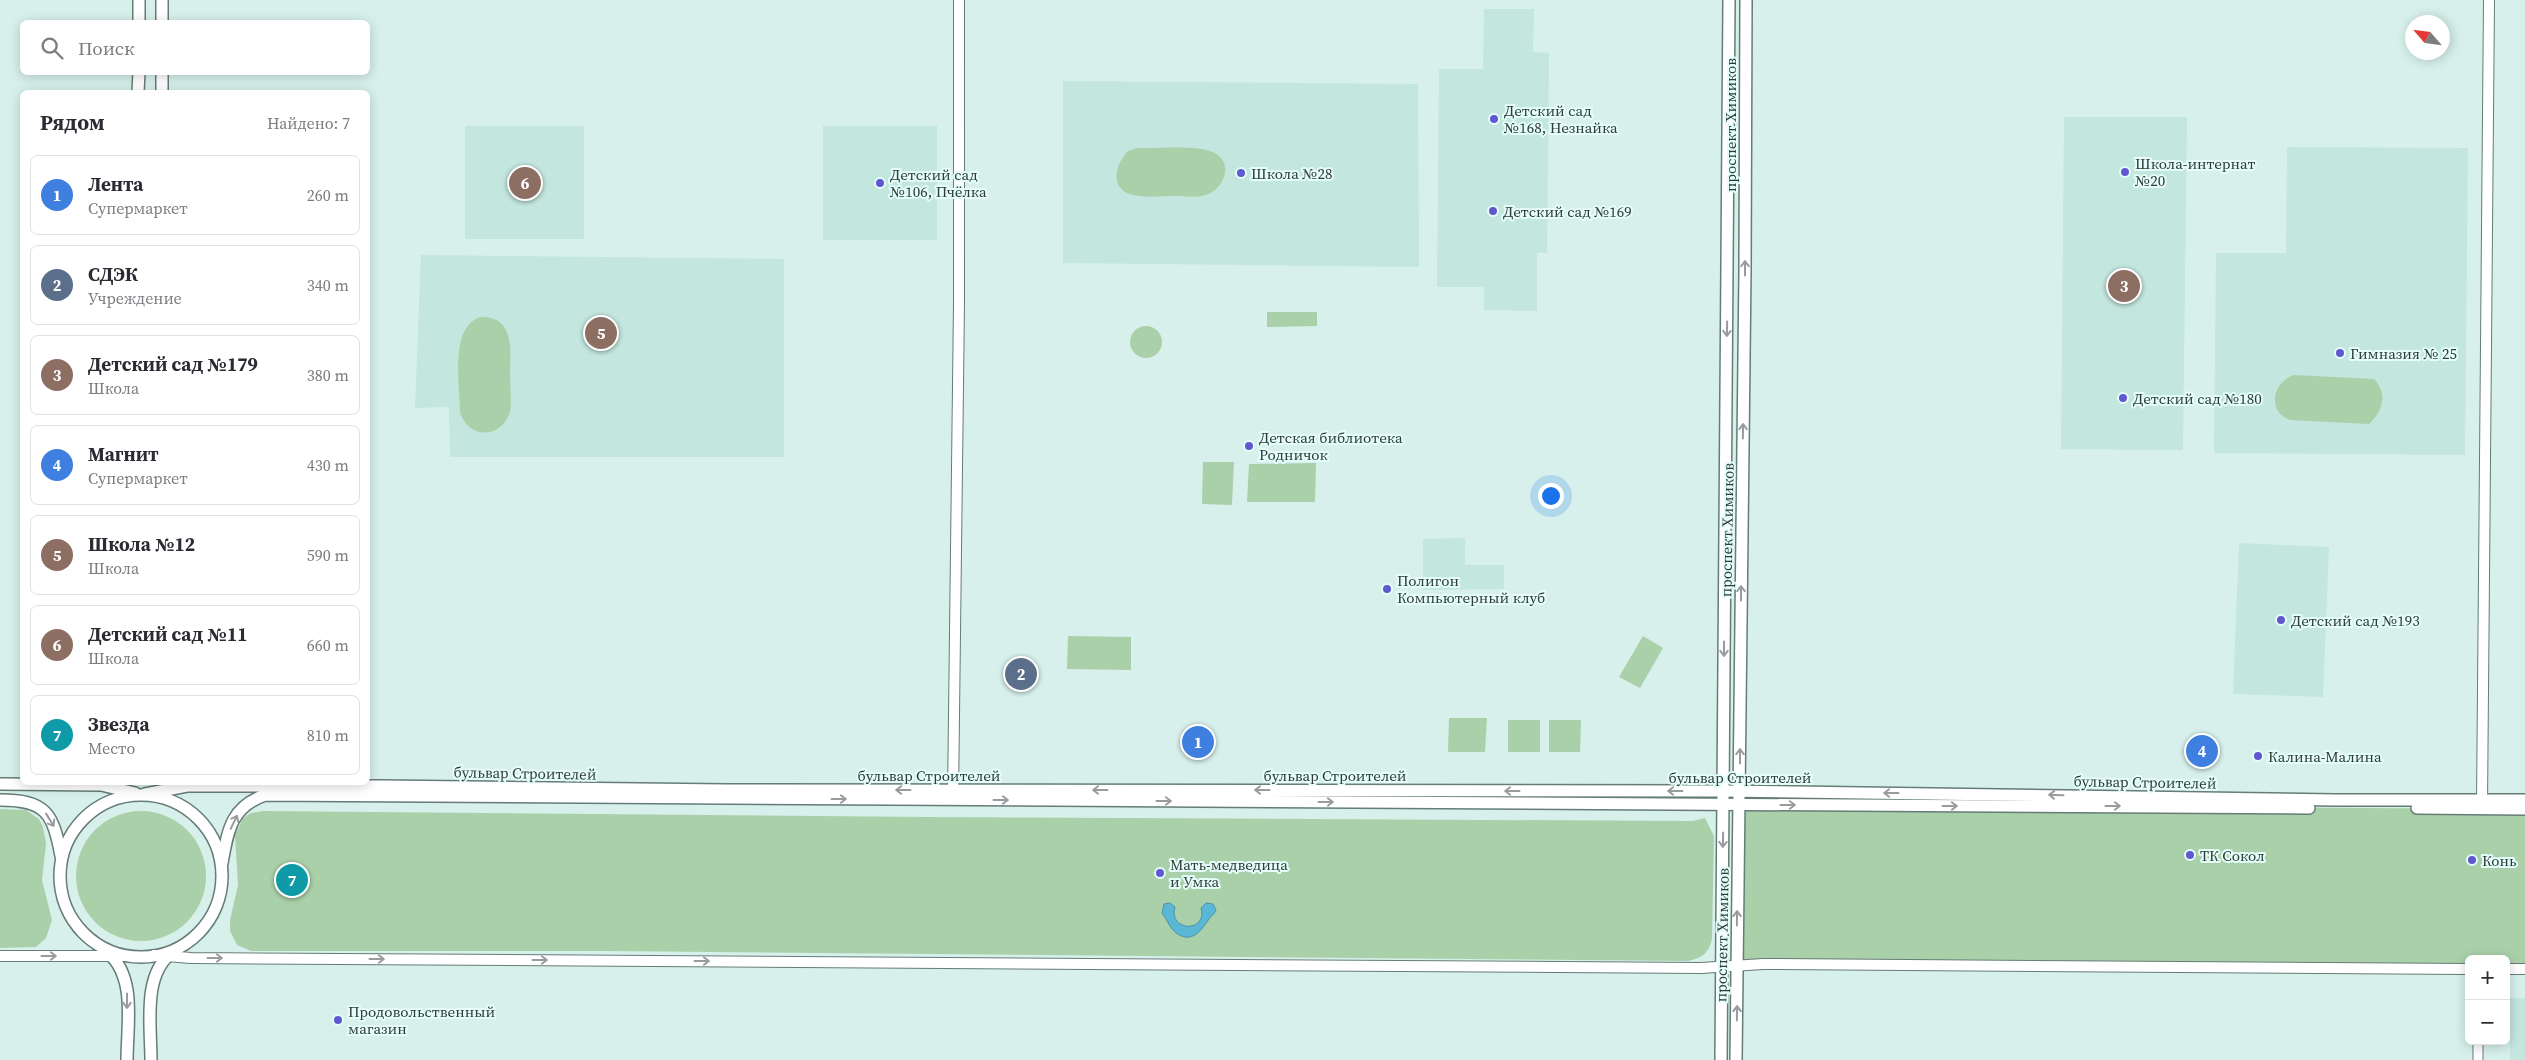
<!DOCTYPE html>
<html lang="ru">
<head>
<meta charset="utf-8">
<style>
	:root { --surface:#fff; --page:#f7f7f7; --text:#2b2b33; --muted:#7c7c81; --line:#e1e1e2; --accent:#2563eb }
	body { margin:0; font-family:"Source Serif 4",serif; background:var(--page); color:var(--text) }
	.controls { position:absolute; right:15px; bottom:15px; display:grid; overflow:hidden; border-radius:8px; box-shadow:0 2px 12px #0003 }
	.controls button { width:45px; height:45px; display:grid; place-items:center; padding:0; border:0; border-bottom:1px solid var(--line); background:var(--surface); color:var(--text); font:25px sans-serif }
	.compass { position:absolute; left:2405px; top:15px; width:45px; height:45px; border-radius:50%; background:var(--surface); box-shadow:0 2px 12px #0003; rotate:298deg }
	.you { position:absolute; left:1550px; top:495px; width:18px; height:18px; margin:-12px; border:4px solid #fff; border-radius:50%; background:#1a73e8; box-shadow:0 0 0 8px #1a73e833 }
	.badge { display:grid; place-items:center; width:32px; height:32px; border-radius:50%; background:var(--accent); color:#fff; font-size:16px; font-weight:700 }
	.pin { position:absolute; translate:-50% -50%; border:2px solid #fff; box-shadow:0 1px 5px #0006 }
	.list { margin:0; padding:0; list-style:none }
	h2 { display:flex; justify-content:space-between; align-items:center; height:65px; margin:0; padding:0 20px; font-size:21px }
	h2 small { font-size:16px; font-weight:400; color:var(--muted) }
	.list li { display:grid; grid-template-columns:32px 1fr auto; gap:15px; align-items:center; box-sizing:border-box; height:80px; margin:0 10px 10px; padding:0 10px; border:1px solid var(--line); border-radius:8px }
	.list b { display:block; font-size:19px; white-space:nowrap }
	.list p { margin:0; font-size:16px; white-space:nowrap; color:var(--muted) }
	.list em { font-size:16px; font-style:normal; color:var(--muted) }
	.icon { flex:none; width:28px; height:28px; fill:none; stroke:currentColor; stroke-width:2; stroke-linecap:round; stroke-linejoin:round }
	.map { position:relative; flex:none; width:2525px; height:1060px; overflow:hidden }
	.search { position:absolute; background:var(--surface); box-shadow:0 2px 12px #0003; left:20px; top:20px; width:350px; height:55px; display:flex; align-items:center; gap:12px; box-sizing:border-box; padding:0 18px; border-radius:8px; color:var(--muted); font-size:19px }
	.panel { position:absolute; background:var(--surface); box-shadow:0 2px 12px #0003; left:20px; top:90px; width:350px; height:695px; border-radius:8px }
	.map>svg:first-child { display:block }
	.built { fill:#c3e6df }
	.green { fill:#aad0a9 }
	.water { fill:#5ab7d6; stroke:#4d92a7 }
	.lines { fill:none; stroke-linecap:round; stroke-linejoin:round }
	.minor-casing { stroke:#657c78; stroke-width:11 }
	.tertiary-casing { stroke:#657c78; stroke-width:12 }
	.secondary-casing { stroke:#657c78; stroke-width:14 }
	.minor { stroke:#fff; stroke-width:9 }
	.tertiary { stroke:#fff; stroke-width:10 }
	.secondary { stroke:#fff; stroke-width:11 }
	.oneway { stroke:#989c9c }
	.poi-dot { fill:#6158d1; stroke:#e4fef9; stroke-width:2 }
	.labels { text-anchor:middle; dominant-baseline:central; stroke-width:4; stroke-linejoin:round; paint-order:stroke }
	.poi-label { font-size:15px; fill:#303a38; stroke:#e4fef9; text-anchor:start }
	.street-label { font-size:15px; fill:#303a38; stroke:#e4fef9 }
</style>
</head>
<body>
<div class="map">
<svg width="2525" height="1060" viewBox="0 0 2525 1060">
	<rect width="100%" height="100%" fill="#d7f0ec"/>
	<g class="built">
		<path d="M1484 9H1534L1533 52 1549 53 1547 253H1537V311L1484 310V287H1437L1439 69H1483Z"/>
		<path d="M1063 81 1418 84 1419 267 1063 263Z"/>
		<path d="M2064 117H2187L2183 450 2061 449Z"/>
		<rect x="465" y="126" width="119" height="113"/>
		<rect x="823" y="126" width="114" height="114"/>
		<path d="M2287 147 2468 148 2465 455 2214 453 2216 253H2286Z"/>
		<path d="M421 255 784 259V457H450L449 407 415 408Z"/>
		<path d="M1465 538V565H1504V589L1423 590V539Z"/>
		<path d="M2239 543 2329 547 2323 697 2233 694Z"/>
		<rect x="2510" y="998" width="15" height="62"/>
	</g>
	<g class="green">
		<path d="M1137 148C1157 149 1206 143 1219 156 1233 169 1221 190 1206 195 1198 198 1184 196 1175 196 1162 196 1146 198 1133 195 1109 190 1115 164 1128 151Z"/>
		<path d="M1267 312H1317V326L1267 327Z"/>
		<path d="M480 317C516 316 510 351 510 376 510 387 512 401 510 411 503 439 468 440 460 412 460 385 449 328 480 317Z"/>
		<circle cx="1146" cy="342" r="16"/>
		<path d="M2294 375 2374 379C2388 394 2383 411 2369 424L2290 420C2266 411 2273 382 2294 375Z"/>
		<path d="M1203 462H1234L1232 505 1202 504Z"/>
		<path d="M1316 463 1315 502H1247L1249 464Z"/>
		<path d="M1068 636 1131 637V670L1067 669Z"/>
		<path d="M1643 636 1663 648 1640 688 1619 677Z"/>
		<path d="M1449 718H1487L1485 752H1448Z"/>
		<rect x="1508" y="720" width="32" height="32"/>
		<path d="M1549 720H1581L1580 752H1549Z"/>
		<path d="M1739 804 2525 809V969H2506V959H2469V969L1737 967Z"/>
		<path d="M0 809 26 810 39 819 43 827 46 844 42 880 52 920 46 938 36 947 0 948Z"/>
		<path d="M264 811 928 817 1693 821 1705 818 1714 836 1712 939C1709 953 1702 958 1688 961L606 951H251L237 945 230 931V920L238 885 235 835 243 818 251 813Z"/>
		<circle cx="141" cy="876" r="65"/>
	</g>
	<path class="water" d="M1170 903 1175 907C1168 932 1208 933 1201 908L1206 903 1213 904 1216 910C1214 915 1211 916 1209 919 1201 931 1191 945 1175 932 1169 927 1167 919 1162 913L1164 904Z"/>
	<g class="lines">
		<defs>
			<path id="minor" d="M2478 1060V1041"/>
			<g id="tertiary">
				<path d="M953 798 959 303V0"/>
				<path d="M2482 806 2489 0"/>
				<path d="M154 955 191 958 1701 968 1763 964 2469 969"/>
				<path d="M0 956H129"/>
				<path d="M2506 969H2525"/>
			</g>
			<g id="secondary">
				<path d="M139 22V0"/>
				<path d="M162 22V0"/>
				<path d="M138 92 139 72"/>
				<path d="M162 92V72"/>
				<path d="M0 784 101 785 135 793"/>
				<path d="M145 794 187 786H382L727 790 1723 791 2335 800H2525"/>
				<circle cx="141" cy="876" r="81"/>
				<path d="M0 800C46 800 53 813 61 856"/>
				<path d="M2417 808 2525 809"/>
				<path d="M222 863C228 830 231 807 265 795L2309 808"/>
				<path d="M107 952C137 976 127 1025 127 1060"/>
				<path d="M151 1060C151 1026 142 973 173 952"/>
				<path d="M1721 1060 1729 0"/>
				<path d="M1736 1060 1745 270 1746 0"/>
			</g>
		</defs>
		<use href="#minor" class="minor-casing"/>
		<use href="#tertiary" class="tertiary-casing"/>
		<use href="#secondary" class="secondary-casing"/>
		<use href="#minor" class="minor"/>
		<use href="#tertiary" class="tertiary"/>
		<use href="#secondary" class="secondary"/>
	</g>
	<defs><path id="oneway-shaft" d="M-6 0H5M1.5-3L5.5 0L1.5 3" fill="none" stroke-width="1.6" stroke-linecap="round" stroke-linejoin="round" transform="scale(1.25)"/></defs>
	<g class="oneway">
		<use href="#oneway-shaft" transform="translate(1745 268) rotate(-90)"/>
		<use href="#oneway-shaft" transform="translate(1727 329) rotate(91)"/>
		<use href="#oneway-shaft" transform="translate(1743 431) rotate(-89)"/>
		<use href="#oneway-shaft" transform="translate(1741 593) rotate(-90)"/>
		<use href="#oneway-shaft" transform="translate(1724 649) rotate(90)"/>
		<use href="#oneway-shaft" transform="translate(1740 756) rotate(-90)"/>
		<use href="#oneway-shaft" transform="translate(903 790) rotate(180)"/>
		<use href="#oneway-shaft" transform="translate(1100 790) rotate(-180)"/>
		<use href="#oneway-shaft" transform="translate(1262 790) rotate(-180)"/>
		<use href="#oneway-shaft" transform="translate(1512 791) rotate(-180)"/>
		<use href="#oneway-shaft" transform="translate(1675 791) rotate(-180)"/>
		<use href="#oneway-shaft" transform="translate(1891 793) rotate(-180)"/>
		<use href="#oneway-shaft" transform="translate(2056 795) rotate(-178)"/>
		<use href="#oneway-shaft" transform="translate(839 799)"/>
		<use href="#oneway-shaft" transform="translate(1001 800)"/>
		<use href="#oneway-shaft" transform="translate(1164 801)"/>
		<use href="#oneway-shaft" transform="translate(1326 802)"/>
		<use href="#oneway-shaft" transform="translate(1788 805)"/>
		<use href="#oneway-shaft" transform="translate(1950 806)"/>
		<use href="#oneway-shaft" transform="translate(2113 806)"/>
		<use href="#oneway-shaft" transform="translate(50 820) rotate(58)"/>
		<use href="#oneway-shaft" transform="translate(234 822) rotate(-64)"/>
		<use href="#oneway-shaft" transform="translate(1723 840) rotate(91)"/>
		<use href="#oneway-shaft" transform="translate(1737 918) rotate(-89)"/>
		<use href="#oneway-shaft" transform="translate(49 956)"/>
		<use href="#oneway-shaft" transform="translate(215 958)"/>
		<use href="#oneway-shaft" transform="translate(377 959)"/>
		<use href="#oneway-shaft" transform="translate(540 960)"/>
		<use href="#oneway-shaft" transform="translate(702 961)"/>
		<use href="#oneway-shaft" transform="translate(127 1001) rotate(90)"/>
		<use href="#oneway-shaft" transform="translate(1737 1013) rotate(-89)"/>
	</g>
	<g class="poi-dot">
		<circle cx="1494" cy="119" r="5"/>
		<circle cx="2125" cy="172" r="5"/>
		<circle cx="1241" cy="173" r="5"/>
		<circle cx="880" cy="183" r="5"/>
		<circle cx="1493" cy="211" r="5"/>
		<circle cx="2340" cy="353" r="5"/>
		<circle cx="2123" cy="398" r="5"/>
		<circle cx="1249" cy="446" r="5"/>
		<circle cx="1387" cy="589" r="5"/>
		<circle cx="2281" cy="620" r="5"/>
		<circle cx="2258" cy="756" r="5"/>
		<circle cx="2190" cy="855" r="5"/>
		<circle cx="2472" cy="860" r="5"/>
		<circle cx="1160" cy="873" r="5"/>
		<circle cx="338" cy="1020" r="5"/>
	</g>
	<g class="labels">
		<g class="poi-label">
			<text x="1504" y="110">Детский сад<tspan x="1504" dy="17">№168, Незнайка</tspan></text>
			<text x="2135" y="163">Школа-интернат<tspan x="2135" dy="17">№20</tspan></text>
			<text x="1251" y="173">Школа №28</text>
			<text x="890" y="174">Детский сад<tspan x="890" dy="17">№106, Пчёлка</tspan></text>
			<text x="1503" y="211">Детский сад №169</text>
			<text x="2350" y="353">Гимназия № 25</text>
			<text x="2133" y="398">Детский сад №180</text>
			<text x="1259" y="437">Детская библиотека<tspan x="1259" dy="17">Родничок</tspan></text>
			<text x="1397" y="580">Полигон<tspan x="1397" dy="17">Компьютерный клуб</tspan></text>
			<text x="2291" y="620">Детский сад №193</text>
			<text x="2268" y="756">Калина-Малина</text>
			<text x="2200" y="855">ТК Сокол</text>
			<text x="2482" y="860">Конь</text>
			<text x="1170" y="864">Мать-медведица<tspan x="1170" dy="17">и Умка</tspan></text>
			<text x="348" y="1011">Продовольственный<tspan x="348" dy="17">магазин</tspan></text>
		</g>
		<g class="street-label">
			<text transform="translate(1730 125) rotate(-90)">проспект Химиков</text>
			<text transform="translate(1727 530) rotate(-89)">проспект Химиков</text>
			<text transform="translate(525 773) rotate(1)">бульвар Строителей</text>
			<text x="929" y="775">бульвар Строителей</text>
			<text x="1335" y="775">бульвар Строителей</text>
			<text x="1740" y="777">бульвар Строителей</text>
			<text transform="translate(2145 782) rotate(1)">бульвар Строителей</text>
			<text transform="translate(1722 935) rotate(-89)">проспект Химиков</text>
		</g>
	</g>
</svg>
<div class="controls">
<button>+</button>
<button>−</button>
</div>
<svg class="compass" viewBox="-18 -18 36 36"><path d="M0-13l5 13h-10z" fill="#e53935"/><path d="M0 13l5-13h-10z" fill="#7c7c81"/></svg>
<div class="you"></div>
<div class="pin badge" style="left:1198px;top:742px;background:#3f7fe0">1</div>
<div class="pin badge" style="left:1021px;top:674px;background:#5c6f8a">2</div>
<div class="pin badge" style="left:2124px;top:286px;background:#8d6e63">3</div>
<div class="pin badge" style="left:2202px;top:751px;background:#3f7fe0">4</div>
<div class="pin badge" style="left:601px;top:333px;background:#8d6e63">5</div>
<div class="pin badge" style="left:525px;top:183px;background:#8d6e63">6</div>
<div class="pin badge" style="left:292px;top:880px;background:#0f9aa8">7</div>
<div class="search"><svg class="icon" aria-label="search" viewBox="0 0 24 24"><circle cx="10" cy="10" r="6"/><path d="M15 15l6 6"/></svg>Поиск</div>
<section class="panel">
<h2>Рядом<small>Найдено: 7</small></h2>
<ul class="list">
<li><span class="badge" style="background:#3f7fe0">1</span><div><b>Лента</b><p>Супермаркет</p></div><em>260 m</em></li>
<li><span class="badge" style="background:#5c6f8a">2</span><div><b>СДЭК</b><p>Учреждение</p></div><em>340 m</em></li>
<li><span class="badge" style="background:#8d6e63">3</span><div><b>Детский сад №179</b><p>Школа</p></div><em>380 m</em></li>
<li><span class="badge" style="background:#3f7fe0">4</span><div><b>Магнит</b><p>Супермаркет</p></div><em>430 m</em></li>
<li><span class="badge" style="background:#8d6e63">5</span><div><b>Школа №12</b><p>Школа</p></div><em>590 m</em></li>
<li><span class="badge" style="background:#8d6e63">6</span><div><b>Детский сад №11</b><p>Школа</p></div><em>660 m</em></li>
<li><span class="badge" style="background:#0f9aa8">7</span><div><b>Звезда</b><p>Место</p></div><em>810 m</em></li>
</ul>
</section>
</div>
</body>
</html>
